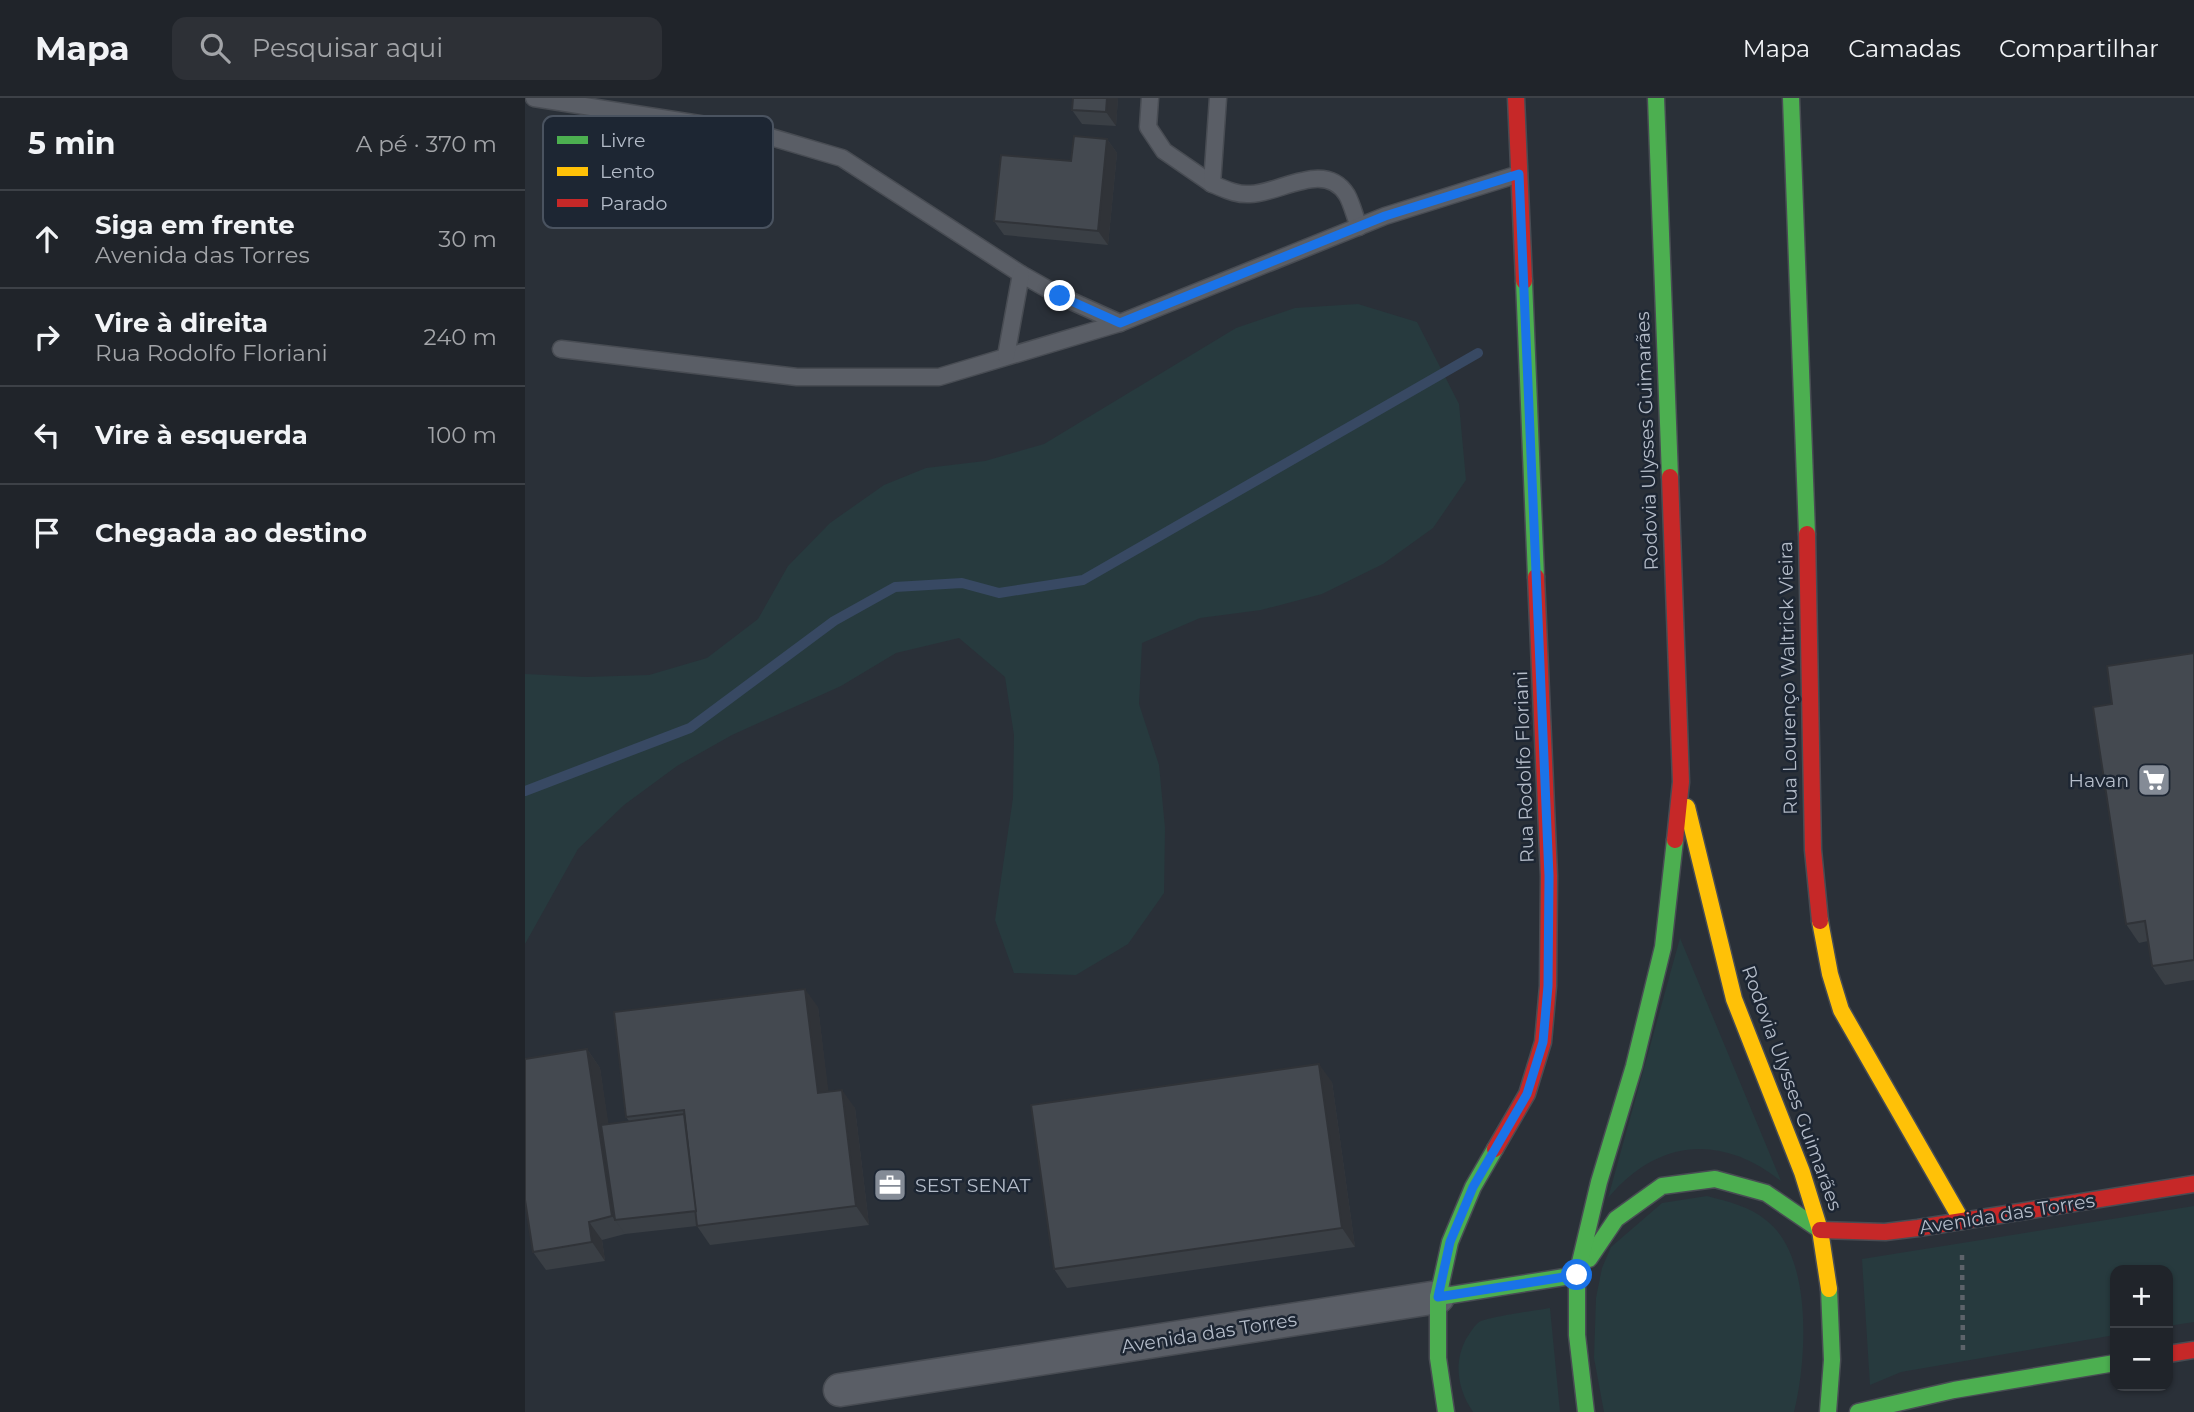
<!DOCTYPE html>
<html lang="pt">
<head>
<meta charset="utf-8">
<style>
	:root { --surface:#20242a; --page:#2d3036; --text:#f1f3f6; --muted:#a2a4a8; --line:#3d4147 }
	body { margin:0; font-family:Montserrat,sans-serif; background:var(--page); color:var(--text) }
	.controls { position:absolute; right:21px; bottom:21px; display:grid; overflow:hidden; border-radius:14px; box-shadow:0 2px 5px #0004 }
	.controls button { width:63px; height:63px; display:grid; place-items:center; padding:0; border:0; border-bottom:2px solid var(--line); background:var(--surface); color:var(--text); font:35px sans-serif }
	.stop { position:absolute; width:21px; height:21px; margin:-16px; border:5px solid #1a73e8; border-radius:50%; background:#fff }
	.stop.end { background:#1a73e8; border-color:#fff; box-shadow:0 2px 7px #0008 }
	.list { margin:0; padding:0; list-style:none }
	h2 { display:flex; justify-content:space-between; align-items:center; height:91px; margin:0; padding:0 28px; font-size:30px }
	h2 small { font-size:23px; font-weight:400; color:var(--muted) }
	.list li { display:grid; grid-template-columns:46px 1fr auto; gap:21px; align-items:center; box-sizing:border-box; height:98px; padding:0 28px; border-top:2px solid var(--line) }
	.list b { display:block; font-size:26px; white-space:nowrap }
	.list p { margin:0; font-size:23px; white-space:nowrap; color:var(--muted) }
	.list em { font-size:23px; font-style:normal; color:var(--muted) }
	.icon { flex:none; width:38px; height:38px; fill:none; stroke:currentColor; stroke-width:2; stroke-linecap:round; stroke-linejoin:round }
	.map { position:relative; flex:none; width:1669px; height:1314px; overflow:hidden }
	header { display:flex; align-items:center; gap:42px; box-sizing:border-box; height:98px; padding:0 35px; background:var(--surface); border-bottom:2px solid var(--line) }
	header strong { font-size:33px }
	nav { display:flex; gap:38px; margin-inline-start:auto; font-size:24px }
	.search { width:490px; height:63px; background:var(--page); display:flex; align-items:center; gap:18px; box-sizing:border-box; padding:0 24px; border-radius:14px; color:var(--muted); font-size:26px }
	main { display:flex }
	aside { flex:1; background:var(--surface) }
	.map>svg:first-child { display:block }
	.green { fill:#273a3e }
	.lines { fill:none; stroke-linecap:round; stroke-linejoin:round }
	.stream { stroke:#384963; stroke-width:10 }
	.lane-casing { stroke:#484c53; stroke-width:19 }
	.street-casing { stroke:#484c53; stroke-width:35 }
	.fast-casing { stroke:#484c53; stroke-width:19 }
	.slow-casing { stroke:#484c53; stroke-width:19 }
	.jam-casing { stroke:#484c53; stroke-width:19 }
	.path { stroke:#5d636a; stroke-width:4.5; stroke-dasharray:5 5; stroke-linecap:butt }
	.lane { stroke:#5a5e66; stroke-width:16 }
	.street { stroke:#5a5e66; stroke-width:32 }
	.fast { stroke:#4caf50; stroke-width:16 }
	.slow { stroke:#ffc107; stroke-width:16 }
	.jam { stroke:#c62828; stroke-width:16 }
	.wall { fill:#3a3f45 }
	.shaded-wall { fill:#303338 }
	.building { fill:#444950; stroke:#303338; stroke-width:2 }
	.route { stroke:#1a73e8; stroke-width:9 }
	.labels { text-anchor:middle; dominant-baseline:central; stroke-width:5; stroke-linejoin:round; paint-order:stroke }
	.street-label { font-size:19px; fill:#b4bcc9; stroke:#1d2633 }
	.poi-label { font-size:19px; fill:#b4bcc9; stroke:#1d2633; text-anchor:end }
	.key { fill:#1d2633; stroke:#4a5360; stroke-width:2 }
	.key-label { font-size:19px; fill:#b4bcc9 }
</style>
</head>
<body>
<header>
<strong>Mapa</strong>
<div class="search"><svg class="icon" aria-label="search" viewBox="0 0 24 24"><circle cx="10" cy="10" r="6"/><path d="M15 15l6 6"/></svg>Pesquisar aqui</div>
<nav><a>Mapa</a><a>Camadas</a><a>Compartilhar</a></nav>
</header>
<main>
<aside>
<h2>5 min<small>A pé · 370 m</small></h2>
<ul class="list">
<li><svg class="icon" aria-label="ahead" viewBox="0 0 24 24"><path d="M12 20V5M6 11l6-6 6 6"/></svg><div><b>Siga em frente</b><p>Avenida das Torres</p></div><em>30 m</em></li>
<li><svg class="icon" aria-label="right" viewBox="0 0 24 24"><path d="M7 20v-9h11M14 6l5 5-5 5"/></svg><div><b>Vire à direita</b><p>Rua Rodolfo Floriani</p></div><em>240 m</em></li>
<li><svg class="icon" aria-label="left" viewBox="0 0 24 24"><path d="M17 20v-9H6M10 6l-5 5 5 5"/></svg><div><b>Vire à esquerda</b></div><em>100 m</em></li>
<li><svg class="icon" aria-label="arrive" viewBox="0 0 24 24"><path d="M6 21V4h12l-3 4 3 4H6"/></svg><div><b>Chegada ao destino</b></div></li>
</ul>
</aside>
<div class="map">
<svg width="1669" height="1314" viewBox="0 0 1669 1314">
	<rect width="100%" height="100%" fill="#2a3038"/>
	<g class="green">
		<path d="M833 206 892 224 934 306 941 382 908 430 858 466 797 496 736 512 675 520 617 545 614 606 634 667 640 730 639 795 603 846 551 877 489 875 470 822 488 700 489 637 480 579 434 540 371 555 316 588 207 637 152 668 99 707 53 751 0 846V576L61 579 124 577 182 560 233 521 263 468 305 425 359 387 401 370 460 363 519 346 711 230 770 210Z"/>
		<path d="M1155 840 1256 1083C1196 1035 1132 1041 1083 1100Z"/>
		<path d="M1182 1098C1204 1104 1224 1108 1242 1123 1288 1159 1282 1262 1269 1314H1079L1069 1260 1071 1200 1077 1170 1086 1149 1137 1105Z"/>
		<path d="M1669 1108V1224L1643 1228V1172H1590V1237L1376 1274 1345 1287 1337 1161Z"/>
		<path d="M1025 1210 1035 1314H948C933 1292 928 1266 941 1241 945 1235 949 1228 954 1224 962 1219 1013 1212 1025 1210Z"/>
	</g>
	<g class="lines">
		<path class="stream" d="M0 693 165 630 309 523 370 489 437 485 474 495 558 482 953 255"/>
		<defs>
			<g id="lane">
				<path d="M9 0 232 35 317 60 496 176 535 198 595 225"/>
				<path d="M625 0 623 29 639 53 687 86"/>
				<path d="M693 0 687 86C700 91 711 97 725 96 754 96 800 61 822 97 827 106 830 119 834 129"/>
				<path d="M36 251 272 279H414L595 225 860 118 994 76"/>
				<path d="M481 258 496 176"/>
			</g>
			<path id="street" d="M315 1292 913 1199"/>
			<g id="fast">
				<path d="M1131 0 1145 379"/>
				<path d="M1266 0 1282 436"/>
				<path d="M999 183 1011 479"/>
				<path d="M1064 1161 1091 1121 1137 1088 1190 1081 1241 1095 1295 1132"/>
				<path d="M913 1199 1052 1177"/>
				<path d="M921 1314 913 1260V1199L925 1144 948 1089 970 1051"/>
				<path d="M1061 1314 1052 1237V1177L1074 1084 1109 968 1138 849 1150 742"/>
				<path d="M1303 1314 1307 1262 1304 1191"/>
				<path d="M1333 1314 1429 1292 1590 1265"/>
			</g>
			<g id="slow">
				<path d="M1162 709 1209 901 1277 1074 1295 1132 1304 1191"/>
				<path d="M1295 823 1305 876 1316 912 1437 1123"/>
			</g>
			<g id="jam">
				<path d="M991 0 999 183"/>
				<path d="M1145 379 1156 684 1150 742"/>
				<path d="M1282 436 1288 752 1295 823"/>
				<path d="M970 1051 1002 996 1018 944 1023 888 1024 778 1011 479"/>
				<path d="M1295 1132 1360 1134 1393 1130 1669 1086"/>
				<path d="M1643 1256 1669 1252"/>
			</g>
		</defs>
		<use href="#lane" class="lane-casing"/>
		<use href="#street" class="street-casing"/>
		<use href="#fast" class="fast-casing"/>
		<use href="#slow" class="slow-casing"/>
		<use href="#jam" class="jam-casing"/>
		<path class="path" d="M1437 1157 1438 1257"/>
		<use href="#lane" class="lane"/>
		<use href="#street" class="street"/>
		<use href="#fast" class="fast"/>
		<use href="#slow" class="slow"/>
		<use href="#jam" class="jam"/>
	</g>
	<g class="wall">
		<path d="M548 0H593L591 28 557 26 547 12Z"/>
		<path d="M582 41 592 55 583 147 479 137 469 123 546 63Z"/>
		<path d="M1669 555V882L1640 887 1627 868 1623 843 1614 845 1601 826 1587 606Z"/>
		<path d="M293 909 303 994 330 1010 344 1127 185 1147 172 1128 100 1136 77 1142 80 1163 21 1172 8 1154 62 951 75 970 83 1026 104 1023 101 1019Z"/>
		<path d="M807 984 830 1149 542 1190 529 1171Z"/>
	</g>
	<g class="shaded-wall">
		<path d="M582 0H593L591 28 581 14Z"/>
		<path d="M582 41 592 55 583 147 573 133Z"/>
		<path d="M280 891 293 909 306 1014 293 995Z"/>
		<path d="M62 951 75 970 98 1121 90 1122 100 1136 87 1118Z"/>
		<path d="M794 966 807 984 830 1149 817 1130Z"/>
		<path d="M317 992 330 1010 344 1127 331 1108Z"/>
		<path d="M64 1124 77 1142 80 1163 67 1144Z"/>
	</g>
	<g class="building">
		<path d="M548 0H582L581 14 547 12Z"/>
		<path d="M549 38 582 41 573 133 469 123 476 57 546 63Z"/>
		<path d="M1669 555V862L1627 868 1620 823 1601 826 1568 609 1587 606 1582 568Z"/>
		<path d="M280 891 293 995 317 992 331 1108 172 1128 159 1012 101 1019 89 914Z"/>
		<path d="M62 951 87 1118 64 1124 67 1144 8 1154 0 1102V961Z"/>
		<path d="M794 966 817 1130 529 1171 506 1007Z"/>
		<path d="M159 1016 171 1113 90 1122 76 1027Z"/>
	</g>
	<g class="lines">
		<path class="route" d="M535 198 595 225 860 118 994 76 1024 778 1023 888 1018 944 1002 996 948 1089 925 1144 913 1199 1052 1177"/>
	</g>
	<defs>
		<symbol id="supermarket-square" viewBox="-11 -11 22 22"><rect x="-9" y="-9" width="18" height="18" rx="4" fill="#848b96" stroke="#1d2633"/><path d="M-6-5.5h2.5l.6 2H6L4.5 2H-2.5L-4.4-4H-6ZM-1.5 3.2a1.3 1.3 0 1 0 .1 0ZM3 3.2a1.3 1.3 0 1 0 .1 0Z" fill="#fff"/></symbol>
		<symbol id="office-square" viewBox="-11 -11 22 22"><rect x="-9" y="-9" width="18" height="18" rx="4" fill="#848b96" stroke="#1d2633"/><path d="M-6-3h4V-5.5h4V-3h4V5H-6ZM-1-4.5V-3h2v-1.5ZM-6 0V1H6V0Z" fill="#fff"/></symbol>
	</defs>
	<g fill-rule="evenodd">
		<use href="#supermarket-square" x="1610" y="663" width="38" height="38"/>
		<use href="#office-square" x="346" y="1068" width="38" height="38"/>
	</g>
	<g class="labels">
		<g class="street-label">
			<text transform="translate(1122 343) rotate(-92)">Rodovia Ulysses Guimarães</text>
			<text transform="translate(1263 580) rotate(-91)">Rua Lourenço Waltrick Vieira</text>
			<text transform="translate(999 669) rotate(-92)">Rua Rodolfo Floriani</text>
			<text transform="translate(1267 990) rotate(70)">Rodovia Ulysses Guimarães</text>
			<text transform="translate(1482 1116) rotate(-9)">Avenida das Torres</text>
			<text transform="translate(684 1235) rotate(-9)">Avenida das Torres</text>
		</g>
		<g class="poi-label">
			<text x="1604" y="682">Havan</text>
			<text x="390" y="1087" text-anchor="start">SEST SENAT</text>
		</g>
	</g>
	<rect x="18" y="18" width="230" height="112" rx="10" class="key"/>
	<rect x="32" y="38" width="31" height="8" fill="#4caf50"/>
	<rect x="32" y="69" width="31" height="9" fill="#ffc107"/>
	<rect x="32" y="101" width="31" height="8" fill="#c62828"/>
	<g class="key-label">
		<text x="75" y="49">Livre</text>
		<text x="75" y="80">Lento</text>
		<text x="75" y="112">Parado</text>
	</g>
</svg>
<div class="controls">
<button>+</button>
<button>−</button>
</div>
<div class="stop" style="left:1052px;top:1177px"></div>
<div class="stop end" style="left:535px;top:198px"></div>
</div>
</main>
</body>
</html>
